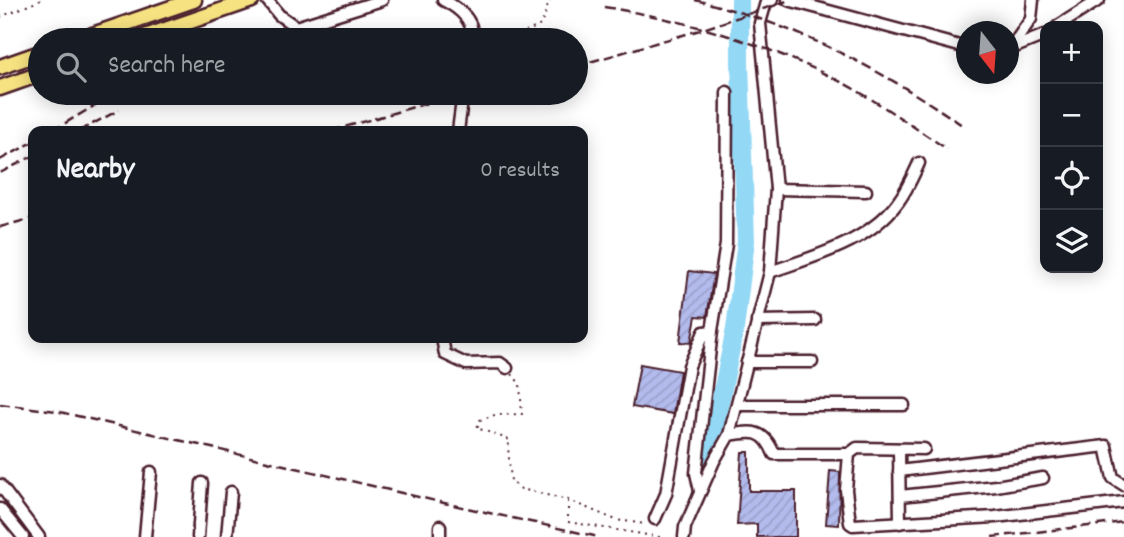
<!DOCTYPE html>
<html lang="en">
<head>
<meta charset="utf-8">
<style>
	:root { --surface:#171b24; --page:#20242c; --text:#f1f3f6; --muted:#9ea1a6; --line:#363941 }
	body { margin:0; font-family:Dekko,sans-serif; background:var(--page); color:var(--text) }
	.controls { position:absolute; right:21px; top:21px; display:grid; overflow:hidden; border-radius:14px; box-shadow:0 4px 18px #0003 }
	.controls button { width:63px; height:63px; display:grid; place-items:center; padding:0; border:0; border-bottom:2px solid var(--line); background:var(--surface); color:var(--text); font:35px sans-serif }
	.compass { position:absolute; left:956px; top:21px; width:63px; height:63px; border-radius:50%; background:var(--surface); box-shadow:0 4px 18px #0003; rotate:163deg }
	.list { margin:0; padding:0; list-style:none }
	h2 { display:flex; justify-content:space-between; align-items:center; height:91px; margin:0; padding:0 28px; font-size:30px }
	h2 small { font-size:23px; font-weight:400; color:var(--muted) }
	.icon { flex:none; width:38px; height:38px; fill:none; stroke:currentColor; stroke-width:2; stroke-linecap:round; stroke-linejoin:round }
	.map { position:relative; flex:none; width:1124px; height:537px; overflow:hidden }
	.search { position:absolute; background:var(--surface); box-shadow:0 4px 18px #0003; left:28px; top:28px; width:560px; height:77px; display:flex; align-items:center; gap:18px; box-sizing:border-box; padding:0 24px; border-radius:38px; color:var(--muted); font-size:26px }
	.panel { position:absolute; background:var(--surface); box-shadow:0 4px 18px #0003; left:28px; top:126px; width:560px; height:217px; border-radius:14px }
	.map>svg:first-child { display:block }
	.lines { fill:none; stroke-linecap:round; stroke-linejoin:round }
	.river { stroke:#93d8f5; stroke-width:18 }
	.building { fill:url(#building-hatch); stroke:#4a1f2b; stroke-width:2 }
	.minor-casing { stroke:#4a1f2b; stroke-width:15 }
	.highway-casing { stroke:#4a1f2b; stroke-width:19 }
	.path { stroke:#4a1f2b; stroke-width:2; stroke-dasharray:2 5; stroke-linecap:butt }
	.minor { stroke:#fff; stroke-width:10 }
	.highway { stroke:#f6e281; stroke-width:14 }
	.rail { stroke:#4a1f2b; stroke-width:2.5; stroke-dasharray:10 5; stroke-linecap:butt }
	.minor-bridge-casing { stroke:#4a1f2b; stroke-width:15; stroke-linecap:butt }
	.minor-bridge { stroke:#fff; stroke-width:10 }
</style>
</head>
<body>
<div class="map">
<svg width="1124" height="537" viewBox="0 0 1124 537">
	<defs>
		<pattern id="building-hatch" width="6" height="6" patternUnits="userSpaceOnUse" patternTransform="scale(1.75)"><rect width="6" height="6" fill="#b2bbec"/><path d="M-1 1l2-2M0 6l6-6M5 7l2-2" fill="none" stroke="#9ba0cb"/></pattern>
	</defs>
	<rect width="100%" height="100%" fill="#fff"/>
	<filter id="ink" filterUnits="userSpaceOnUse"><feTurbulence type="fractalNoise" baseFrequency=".0143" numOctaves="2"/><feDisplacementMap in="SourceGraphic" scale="14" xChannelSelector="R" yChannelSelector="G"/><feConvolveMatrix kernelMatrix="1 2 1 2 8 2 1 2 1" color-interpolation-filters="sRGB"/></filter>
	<g filter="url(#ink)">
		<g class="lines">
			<path class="river" d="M698 473 714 432 735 329 746 241 740 63V0"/>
		</g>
		<g class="building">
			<path d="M689 271 714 274 707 317 696 316 691 343 680 342Z"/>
			<path d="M640 364 680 371 673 414 632 407Z"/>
			<path d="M742 452H749V491H796V537H757V524L737 525Z"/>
			<path d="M830 471 840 472 839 525 826 524Z"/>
		</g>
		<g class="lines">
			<defs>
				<g id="minor">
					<path d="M267 0 279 15 296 27 382 0"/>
					<path d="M443 0C459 8 475 20 472 40"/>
					<path d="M788 0 967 48"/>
					<path d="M1058 26 1099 0"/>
					<path d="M1010 49 1031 19 1033 0"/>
					<path d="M1010 49 1045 35"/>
					<path d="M776 189 866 191"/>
					<path d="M770 272C815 256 868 243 898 202 907 190 913 176 919 163"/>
					<path d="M757 321 815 320"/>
					<path d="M442 338 445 354 466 364 500 363 507 368"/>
					<path d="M747 362H812"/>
					<path d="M737 405H904"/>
					<path d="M729 435C753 431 764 429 774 454H849L846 490 850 523 853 525 995 517 1124 502"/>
					<path d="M899 450 900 523"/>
					<path d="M849 454 857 448 924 449"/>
					<path d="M899 471 1106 446 1113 478 1124 485"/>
					<path d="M0 485 39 537"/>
					<path d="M700 491 696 473 712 331 726 244 727 92"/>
					<path d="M900 496 996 486 1043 478"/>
					<path d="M0 509 23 537"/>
					<path d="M655 519 666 494 689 366 704 332 712 331"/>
					<path d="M145 537 151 472"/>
					<path d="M198 537 202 483"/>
					<path d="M227 537 231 492"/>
					<path d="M440 537V526"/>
					<path d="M684 537 685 527 714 461 729 435 770 272 776 189 760 23 766 2 772 0"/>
				</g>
				<g id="highway">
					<path d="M78 40 194 0"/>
					<path d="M136 40 252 0"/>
					<path d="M0 67 40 53"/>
					<path d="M0 88 40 74"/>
				</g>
			</defs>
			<use href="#minor" class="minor-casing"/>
			<use href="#highway" class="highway-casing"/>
			<g class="path">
				<path d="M0 17 41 0"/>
				<path d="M484 35 521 34 541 25 550 0"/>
				<path d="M512 374 520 384 522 414 495 415 480 420 477 428 510 440 508 447 511 481 521 489 568 500 616 520 646 524"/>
				<path d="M568 501V522L660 537"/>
			</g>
			<use href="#minor" class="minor"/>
			<use href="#highway" class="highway"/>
			<g class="rail">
				<path d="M695 0C792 23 880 68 962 125"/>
				<path d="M604 7C687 20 768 44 843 83 879 102 913 127 947 149"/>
				<path d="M576 66 700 30 790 0"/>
				<path d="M452 103 485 93"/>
				<path d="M52 131 114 94"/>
				<path d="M79 131 119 110"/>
				<path d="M331 131 462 93"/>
				<path d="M0 160 33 142"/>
				<path d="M0 173 33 156"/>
				<path d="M0 227 33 218"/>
				<path d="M0 404 56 411 444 503 599 537"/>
				<path d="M992 537 1124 522"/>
			</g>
			<defs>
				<path id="minor-bridge" d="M458 131 463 93"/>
			</defs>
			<use href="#minor-bridge" class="minor-bridge-casing"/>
			<use href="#minor-bridge" class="minor-bridge"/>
		</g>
	</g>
</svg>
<div class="controls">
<button>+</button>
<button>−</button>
<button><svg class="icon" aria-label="locate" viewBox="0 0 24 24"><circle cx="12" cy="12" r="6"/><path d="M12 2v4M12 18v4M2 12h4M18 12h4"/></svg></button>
<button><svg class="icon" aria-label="layers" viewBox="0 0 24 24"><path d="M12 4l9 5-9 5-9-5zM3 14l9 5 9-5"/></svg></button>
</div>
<svg class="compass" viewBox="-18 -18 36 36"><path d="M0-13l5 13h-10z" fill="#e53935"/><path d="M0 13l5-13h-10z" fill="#9ea1a6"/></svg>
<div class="search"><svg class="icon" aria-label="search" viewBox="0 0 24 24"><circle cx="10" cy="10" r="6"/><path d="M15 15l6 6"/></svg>Search here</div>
<section class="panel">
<h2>Nearby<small>0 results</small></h2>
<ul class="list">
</ul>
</section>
</div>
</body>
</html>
